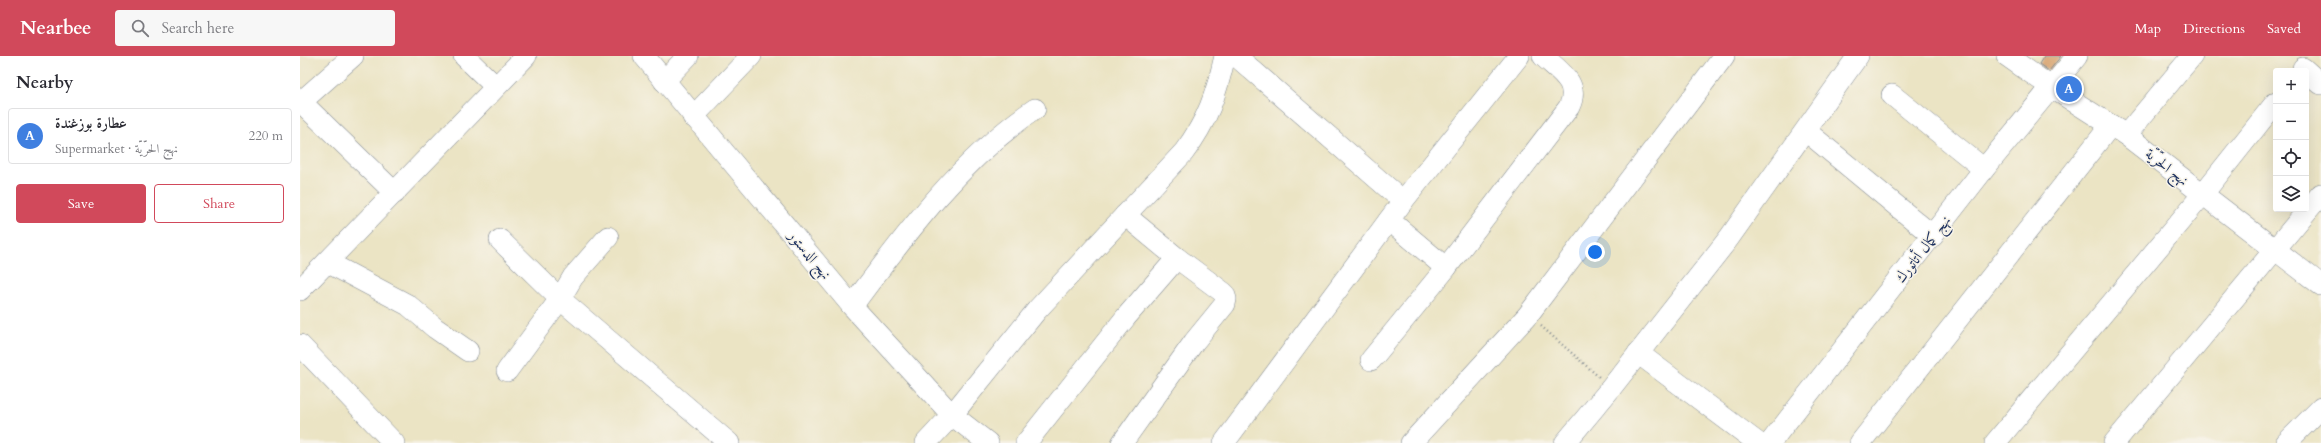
<!DOCTYPE html>
<html lang="en">
<head>
<meta charset="utf-8">
<style>
	:root { --surface:#fff; --page:#f7f7f7; --text:#2b2b33; --muted:#7c7c81; --line:#e1e1e2; --accent:#d1495b }
	body { margin:0; font-family:Cardo,Amiri,serif; background:var(--page); color:var(--text) }
	.controls { position:absolute; right:12px; top:12px; display:grid; overflow:hidden; border-radius:4px; box-shadow:0 4px 16px #0002 }
	.controls button { width:36px; height:36px; display:grid; place-items:center; padding:0; border:0; border-bottom:1px solid var(--line); background:var(--surface); color:var(--text); font:20px sans-serif }
	.you { position:absolute; left:1295px; top:196px; width:14px; height:14px; margin:-10px; border:3px solid #fff; border-radius:50%; background:#1a73e8; box-shadow:0 0 0 6px #1a73e833 }
	.badge { display:grid; place-items:center; width:26px; height:26px; border-radius:50%; background:var(--accent); color:#fff; font-size:13px; font-weight:700 }
	.pin { position:absolute; translate:-50% -50%; border:2px solid #fff; box-shadow:0 1px 4px #0006 }
	.list { margin:0; padding:0; list-style:none }
	h2 { display:flex; justify-content:space-between; align-items:center; height:52px; margin:0; padding:0 16px; font-size:17px }
	h2 small { font-size:13px; font-weight:400; color:var(--muted) }
	.list li { display:grid; grid-template-columns:26px 1fr auto; gap:12px; align-items:center; box-sizing:border-box; height:56px; margin:0 8px 8px; padding:0 8px; border:1px solid var(--line); border-radius:4px }
	.list b { display:block; font-size:15px; white-space:nowrap }
	.list p { margin:0; font-size:13px; white-space:nowrap; color:var(--muted) }
	.list em { font-size:13px; font-style:normal; color:var(--muted) }
	.actions { display:flex; gap:8px; padding:12px 16px }
	.actions a { flex:1; padding:9px 0; border:1px solid var(--accent); border-radius:4px; text-align:center; font-size:14px; color:var(--accent) }
	.actions .main { background:var(--accent); color:#fff }
	.icon { flex:none; width:22px; height:22px; fill:none; stroke:currentColor; stroke-width:2; stroke-linecap:round; stroke-linejoin:round }
	.map { position:relative; flex:none; width:2021px; height:387px; overflow:hidden }
	header { display:flex; align-items:center; gap:24px; box-sizing:border-box; height:56px; padding:0 20px; background:var(--accent); color:#fff }
	header strong { font-size:19px }
	nav { display:flex; gap:22px; margin-inline-start:auto; font-size:14px }
	.search { width:280px; height:36px; background:var(--page); display:flex; align-items:center; gap:10px; box-sizing:border-box; padding:0 14px; border-radius:4px; color:var(--muted); font-size:15px }
	main { display:flex }
	aside { flex:1; background:var(--surface) }
	.map>svg:first-child { display:block }
	.building { fill:#d59e67 }
	.lines { fill:none; stroke-linecap:round; stroke-linejoin:round }
	.minor-casing { stroke:#838a91; stroke-width:22 }
	.path { stroke:#838a91; stroke-width:2.5; stroke-dasharray:1 3; stroke-linecap:butt }
	.minor { stroke:#fff; stroke-width:21 }
	.labels { text-anchor:middle; dominant-baseline:central; stroke-width:3; stroke-linejoin:round; paint-order:stroke }
	.street-label { font-size:15px; fill:#1b2f5e; stroke:#f7f3e8 }
</style>
</head>
<body>
<header>
<strong>Nearbee</strong>
<div class="search"><svg class="icon" aria-label="search" viewBox="0 0 24 24"><circle cx="10" cy="10" r="6"/><path d="M15 15l6 6"/></svg>Search here</div>
<nav><a>Map</a><a>Directions</a><a>Saved</a></nav>
</header>
<main>
<aside>
<h2>Nearby<small></small></h2>
<ul class="list">
<li><span class="badge" style="background:#3f7fe0">A</span><div><b>عطارة بوزغندة</b><p>Supermarket · نهج الحرّيّة</p></div><em>220 m</em></li>
</ul>
<div class="actions"><a class="main">Save</a><a>Share</a></div>
</aside>
<div class="map">
<svg width="2021" height="387" viewBox="0 0 2021 387">
	<rect width="100%" height="100%" fill="#f7f3e8"/>
	<filter id="ink" filterUnits="userSpaceOnUse"><feTurbulence type="fractalNoise" baseFrequency=".025" numOctaves="2"/><feDisplacementMap in="SourceGraphic" scale="8" xChannelSelector="R" yChannelSelector="G"/><feConvolveMatrix kernelMatrix="1 2 1 2 8 2 1 2 1" color-interpolation-filters="sRGB"/></filter>
	<filter id="wash" filterUnits="userSpaceOnUse"><feTurbulence type="fractalNoise" baseFrequency=".012" numOctaves="4" result="noise"/><feDisplacementMap in="SourceGraphic" scale="16" xChannelSelector="R" yChannelSelector="G"/><feGaussianBlur stdDeviation="0.9" result="paint"/><feColorMatrix in="noise" values="0 0 0 0 0 0 0 0 0 0 0 0 0 0 0 0 0 1.4 0 .05"/><feComposite in="paint" operator="in"/></filter>
	<g filter="url(#wash)">
		<rect width="100%" height="100%" fill="#ebe4c4"/>
		<g id="blocks">
			<path class="building" d="M1744 0H1761L1749 15 1739 8Z"/>
		</g>
	</g>
	<g filter="url(#ink)">
		<use href="#blocks" fill-opacity="0" stroke="#838a91" stroke-width="1"/>
		<g class="lines">
			<defs>
				<g id="minor">
					<path d="M164 0 195 30"/>
					<path d="M344 0 552 250 652 359 688 387"/>
					<path d="M936 0 1103 145"/>
					<path d="M1707 0 1751 31 1826 79 2021 229"/>
					<path d="M2003 12 2021 28"/>
					<path d="M364 25 388 0"/>
					<path d="M1592 39 1684 113"/>
					<path d="M0 45 95 137"/>
					<path d="M1 46 53 0"/>
					<path d="M393 61 451 0"/>
					<path d="M1506 75 1633 180"/>
					<path d="M1826 79 1892 0"/>
					<path d="M1089 164 1146 212"/>
					<path d="M200 184 260 243 429 387"/>
					<path d="M27 206 108 249 135 272 168 295"/>
					<path d="M0 234 226 0"/>
					<path d="M552 250C605 179 661 103 735 53"/>
					<path d="M0 289 94 387"/>
					<path d="M1338 297 1458 387"/>
					<path d="M1071 304 1146 212 1269 51C1281 27 1259 15 1243 0"/>
					<path d="M207 315 260 243 273 221 308 181"/>
					<path d="M626 387 652 359 737 254 884 96C908 64 916 39 925 0"/>
					<path d="M726 387 826 261 877 202"/>
					<path d="M822 387 894 286 925 248 926 243 924 237 877 202 825 159"/>
					<path d="M924 387 1103 145 1219 0"/>
					<path d="M1111 387 1228 259 1424 0"/>
					<path d="M1265 387 1311 332 1429 182 1558 0"/>
					<path d="M1470 387 1684 113 1777 0"/>
					<path d="M1560 387 1811 69"/>
					<path d="M1695 387 1902 139 1976 46"/>
					<path d="M1814 387 2021 138"/>
					<path d="M1986 387 2021 352"/>
				</g>
			</defs>
			<use href="#minor" class="minor-casing"/>
			<path class="path" d="M1241 270 1299 321"/>
			<use href="#minor" class="minor"/>
		</g>
	</g>
	<g class="labels">
		<g class="street-label">
			<text transform="translate(1867 111) rotate(38)">نهج الحرّيّة</text>
			<text transform="translate(1623 193) rotate(-52)">نهج كمال أتاتورك</text>
			<text transform="translate(510 199) rotate(51)">نهج الدستور</text>
		</g>
	</g>
</svg>
<div class="controls">
<button>+</button>
<button>−</button>
<button><svg class="icon" aria-label="locate" viewBox="0 0 24 24"><circle cx="12" cy="12" r="6"/><path d="M12 2v4M12 18v4M2 12h4M18 12h4"/></svg></button>
<button><svg class="icon" aria-label="layers" viewBox="0 0 24 24"><path d="M12 4l9 5-9 5-9-5zM3 14l9 5 9-5"/></svg></button>
</div>
<div class="you"></div>
<div class="pin badge" style="left:1769px;top:33px;background:#3f7fe0">A</div>
</div>
</main>
</body>
</html>
